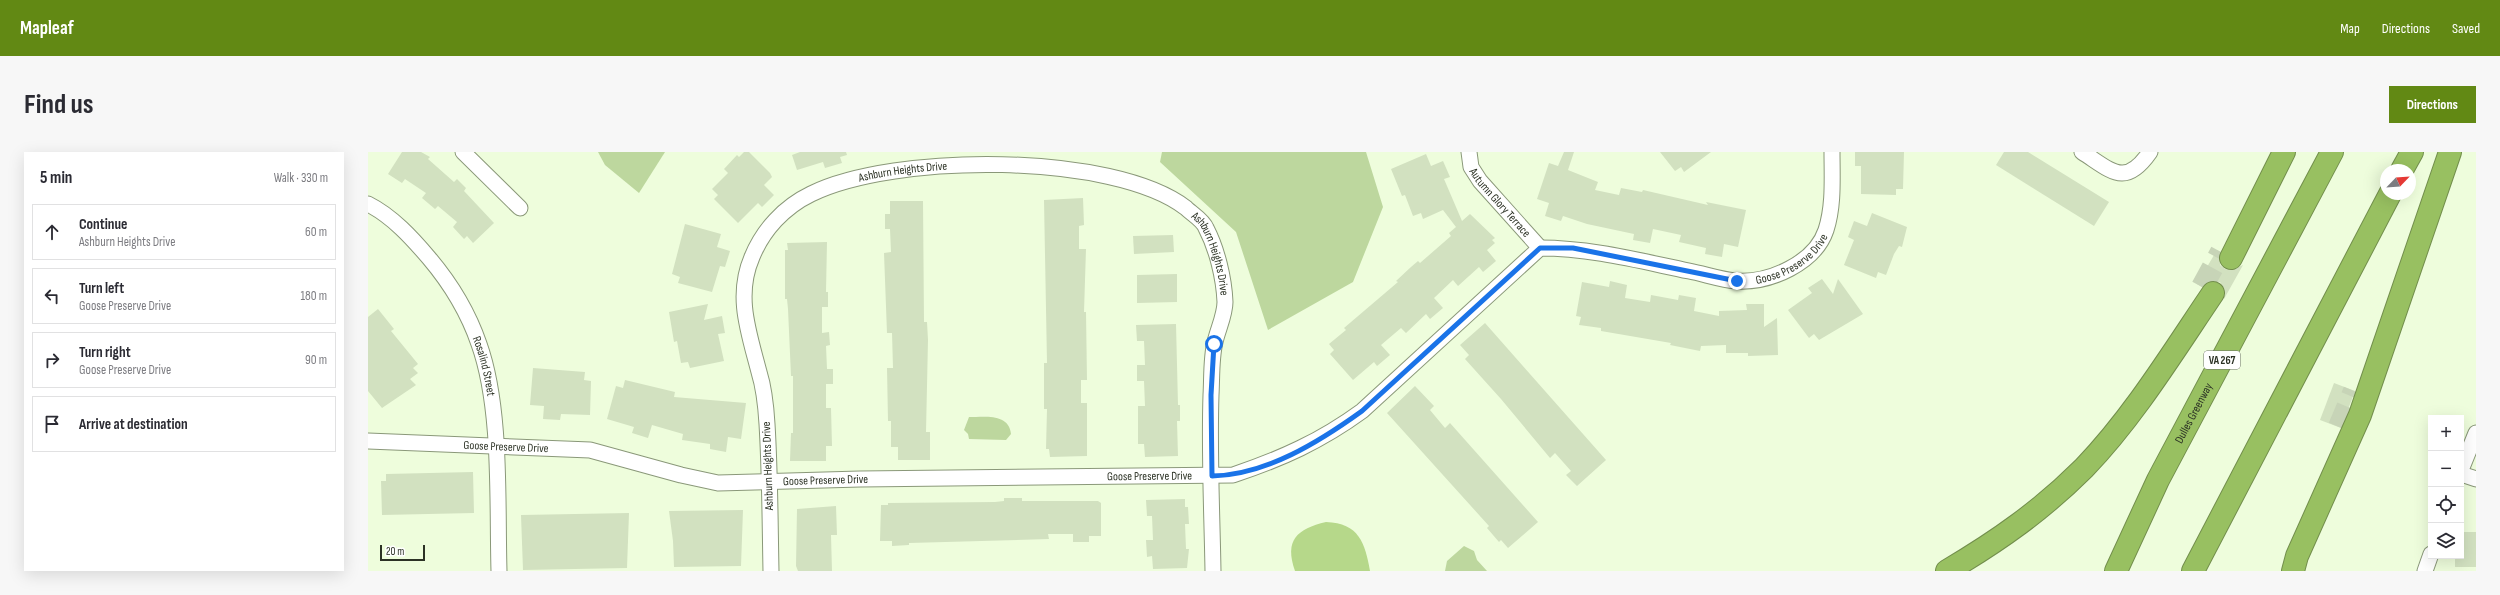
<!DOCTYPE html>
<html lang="en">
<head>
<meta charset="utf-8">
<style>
	:root { --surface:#fff; --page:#f7f7f7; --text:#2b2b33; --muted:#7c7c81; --line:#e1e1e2; --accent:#628914 }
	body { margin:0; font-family:"Sofia Sans Condensed",sans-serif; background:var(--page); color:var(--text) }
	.controls { position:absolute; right:12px; bottom:12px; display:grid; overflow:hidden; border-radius:0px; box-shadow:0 4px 16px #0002 }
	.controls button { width:36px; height:36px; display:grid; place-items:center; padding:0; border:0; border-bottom:1px solid var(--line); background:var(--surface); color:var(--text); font:20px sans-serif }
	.compass { position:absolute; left:2012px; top:12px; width:36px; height:36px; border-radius:50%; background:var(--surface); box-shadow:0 4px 16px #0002; rotate:65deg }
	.scale { position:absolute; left:12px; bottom:10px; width:45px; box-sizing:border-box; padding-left:4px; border:2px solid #2c3225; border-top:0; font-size:11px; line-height:14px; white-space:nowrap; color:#2c3225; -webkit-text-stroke:3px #fff; paint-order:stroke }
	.stop { position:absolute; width:12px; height:12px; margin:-9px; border:3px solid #1a73e8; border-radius:50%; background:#fff }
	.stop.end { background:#1a73e8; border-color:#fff; box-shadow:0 1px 4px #0008 }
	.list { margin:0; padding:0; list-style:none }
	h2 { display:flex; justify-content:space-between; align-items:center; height:52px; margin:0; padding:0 16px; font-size:17px }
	h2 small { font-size:13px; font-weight:400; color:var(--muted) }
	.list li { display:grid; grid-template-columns:26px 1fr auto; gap:12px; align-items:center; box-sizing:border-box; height:56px; margin:0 8px 8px; padding:0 8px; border:1px solid var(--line); border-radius:0px }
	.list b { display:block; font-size:15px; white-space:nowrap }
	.list p { margin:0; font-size:13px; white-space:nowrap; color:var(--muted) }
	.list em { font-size:13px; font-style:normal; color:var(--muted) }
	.icon { flex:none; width:22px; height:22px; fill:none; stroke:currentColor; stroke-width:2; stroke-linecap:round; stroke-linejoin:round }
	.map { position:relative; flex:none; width:2108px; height:419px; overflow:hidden; border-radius:0px }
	header { display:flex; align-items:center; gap:24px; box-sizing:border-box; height:56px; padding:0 20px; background:var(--accent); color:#fff }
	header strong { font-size:19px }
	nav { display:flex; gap:22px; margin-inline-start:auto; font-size:14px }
	.intro { display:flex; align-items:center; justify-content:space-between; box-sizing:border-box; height:96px; padding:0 24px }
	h1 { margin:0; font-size:28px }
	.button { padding:10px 18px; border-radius:0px; background:var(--accent); color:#fff; font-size:14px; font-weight:700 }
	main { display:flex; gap:24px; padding:0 24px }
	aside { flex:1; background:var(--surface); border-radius:0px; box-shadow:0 4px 16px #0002 }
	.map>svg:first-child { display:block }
	.green { fill:#bdd79e }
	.water { fill:#b6d88a }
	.building { fill:#d2e1c0 }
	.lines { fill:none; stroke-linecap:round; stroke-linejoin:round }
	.highway-tunnel { stroke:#c7d4b7; stroke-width:22; stroke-dasharray:22 11; stroke-linecap:butt }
	.street-casing { stroke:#8a9879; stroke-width:17 }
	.highway-casing { stroke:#728e4c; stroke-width:24 }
	.street { stroke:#fff; stroke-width:15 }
	.highway { stroke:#98c061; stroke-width:22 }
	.route { stroke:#1a73e8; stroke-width:5 }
	.labels { text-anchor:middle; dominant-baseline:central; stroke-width:3; stroke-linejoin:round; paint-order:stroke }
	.shield { fill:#fff; stroke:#6b7066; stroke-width:1 }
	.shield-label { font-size:11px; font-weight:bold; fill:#2c3225 }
	.street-label { font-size:12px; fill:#2c3225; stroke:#fff }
</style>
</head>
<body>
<header>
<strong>Mapleaf</strong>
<nav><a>Map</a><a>Directions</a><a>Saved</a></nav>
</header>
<div class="intro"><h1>Find us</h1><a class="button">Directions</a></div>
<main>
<aside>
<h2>5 min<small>Walk · 330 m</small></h2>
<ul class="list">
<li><svg class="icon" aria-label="ahead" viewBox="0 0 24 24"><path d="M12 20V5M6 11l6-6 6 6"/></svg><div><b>Continue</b><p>Ashburn Heights Drive</p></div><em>60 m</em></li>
<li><svg class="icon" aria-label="left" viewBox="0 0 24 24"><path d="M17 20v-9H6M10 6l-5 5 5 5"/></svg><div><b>Turn left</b><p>Goose Preserve Drive</p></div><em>180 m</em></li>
<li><svg class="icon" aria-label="right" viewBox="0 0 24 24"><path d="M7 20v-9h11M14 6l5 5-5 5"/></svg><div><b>Turn right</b><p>Goose Preserve Drive</p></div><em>90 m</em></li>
<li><svg class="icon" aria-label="arrive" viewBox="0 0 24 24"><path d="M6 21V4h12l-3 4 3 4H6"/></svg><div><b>Arrive at destination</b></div></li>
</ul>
</aside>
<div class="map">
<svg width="2108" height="419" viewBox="0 0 2108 419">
	<rect width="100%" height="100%" fill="#eefddc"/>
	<g class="green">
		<path d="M230 0H297L271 41 237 13Z"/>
		<path d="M794 0H998L1015 55 985 130 900 178 868 80 792 10Z"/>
		<path d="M601 265C617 265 641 261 643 282L638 288 601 287 600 282 596 278Z"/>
		<path d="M1096 394 1106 399 1109 408 1119 419H1077L1079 409Z"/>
	</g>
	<path class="water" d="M958 370C991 371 997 391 1002 419H927C916 388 929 377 958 370Z"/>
	<g class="building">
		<path d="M34 0H53L62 5 60 7 86 30 89 27 98 36 96 39 126 71 105 91 99 84 96 87 85 75 89 70 70 54 67 57 54 46 58 41 37 27 34 31 20 22Z"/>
		<path d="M376 0H381L402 21 404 25 396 33 406 43 394 55 390 51 370 71 346 47 350 43 344 37 360 21 356 17 369 3 371 5Z"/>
		<path d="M432 0H478L479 3 472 5 474 11 457 16 455 10 429 18 424 3Z"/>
		<path d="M1196 0H1206L1200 18 1230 30 1227 38 1251 43 1253 36 1274 40 1275 38 1340 53 1338 50 1378 58 1370 95 1356 92 1354 105 1337 102 1338 96 1311 90 1313 83 1285 77 1282 91 1265 88 1266 82 1219 72 1195 64 1193 69 1177 64 1181 51 1169 47 1181 11 1190 14Z"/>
		<path d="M1292 0H1343L1316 20 1313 15 1307 19Z"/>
		<path d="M1487 0H1536L1535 37H1528V43L1493 42V14H1487Z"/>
		<path d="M1636 0H1660L1741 50 1726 74 1628 13Z"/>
		<path d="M1058 2 1063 14 1075 9 1082 25 1076 27 1094 69 1102 62 1127 86 1124 88 1127 91 1119 98 1128 109 1115 120 1111 115 1090 134 1085 128 1066 146 1075 156 1062 167 1058 162 1038 181 1033 176 1013 193 1022 203 1009 214 1006 210 985 228 962 202 966 198 961 192 978 178 976 176 1030 130 1028 129 1043 115 1050 109 1052 111 1083 84 1081 81 1088 75 1075 58 1055 67 1053 61 1045 64 1037 43 1034 44 1023 17Z"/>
		<path d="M715 46 716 73 711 74V97H718L716 160H718L719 228H713V251H719V304L682 305 681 297H678L679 257H676V211H679L676 48Z"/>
		<path d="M522 49H555L556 170H559L560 188 558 280H562V308H530V295H523V269H520L519 216H525L524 181H519L516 101 523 100 522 77H517V62H522Z"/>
		<path d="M1504 61 1539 75 1534 95 1531 94 1526 102 1518 123 1510 120 1508 126 1476 113 1486 88 1480 85 1486 69 1499 74Z"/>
		<path d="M317 72 353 82 349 95 362 99 357 115 352 114 344 140 310 131 312 125 304 122Z"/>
		<path d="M805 83 806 100 766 102 765 84Z"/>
		<path d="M459 90 458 140H460V155H454V181L461 180 462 193 458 194 459 217H465V232H458V256H463L464 294H458V309H422L423 281H425V224H423L420 157 419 147H417V98H420L419 91Z"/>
		<path d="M1849 98 1852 100V113L1857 117 1864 118 1875 113 1856 147V136L1852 130H1840L1834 135 1829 132Z"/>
		<path d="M809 122V150L769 151V123Z"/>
		<path d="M1454 127 1465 142 1470 127 1495 162 1451 188 1446 182 1441 186 1420 158 1444 141 1440 136Z"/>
		<path d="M1242 129 1259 133 1257 146 1282 150 1283 143 1310 148 1311 143 1328 146 1326 159 1351 164V159L1379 158 1378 152H1396V175L1409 166 1410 203 1380 204V201H1358V193L1333 194 1332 199 1302 193 1303 191 1233 179V176L1211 173 1213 165 1208 164 1214 130 1241 135Z"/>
		<path d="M340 152 336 168 354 164 357 181 350 182 356 209 322 216 320 210 313 211 309 189 306 190 301 160Z"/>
		<path d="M10 157 26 177 23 179 50 212 45 216 50 221 42 227 48 233 14 256 0 239V165Z"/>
		<path d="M1117 171 1238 308 1209 334 1198 323 1203 319 1187 301 1182 306 1133 247 1097 207 1101 203 1092 193Z"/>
		<path d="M808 172 810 253H812V269H809L810 304 777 305 776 292H770V254H777L776 229H769V213H777L776 189H769L768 173Z"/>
		<path d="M165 216 217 220 216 228 223 229 222 263 193 262 192 268 175 267 176 254 162 253Z"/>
		<path d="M257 228 307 240 306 245 378 251 373 287 360 285 358 300 342 297V292L314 288 315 282 284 273 280 286 264 281 266 275 239 267 248 234 255 236Z"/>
		<path d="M1966 231 1987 239 1973 276 1952 268Z"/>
		<path d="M1047 234 1066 254 1062 258 1077 276 1082 271 1170 370 1140 396 1133 388 1131 390 1119 376 1121 374 1019 261Z"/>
		<path d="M105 320 106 361 14 363 13 329H18V322Z"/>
		<path d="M636 346H654V349H730L733 351V384H721V390H705V382H680L681 387 541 391V393L524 394V389H512L513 353H520V351L627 350 636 349Z"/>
		<path d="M817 347V355H820L821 372H817L818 397H821L819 416 785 417 784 404 779 405 778 388H785L784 364H779L778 348Z"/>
		<path d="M468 354 469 383H463L464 419H430L428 414 429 357Z"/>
		<path d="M375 358 373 414 306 415 305 389 301 359Z"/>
		<path d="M261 361 259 416 155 418 153 363Z"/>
		<path d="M2093 380H2108V415H2087V404H2093Z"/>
	</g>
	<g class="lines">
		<g class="highway-tunnel">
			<path d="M1834 135 1853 100"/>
			<path d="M1971 275 1986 239"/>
		</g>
		<defs>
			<g id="street">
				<path d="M95 0 152 56"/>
				<path id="s1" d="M1101 0 1103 15 1112 29 1172 96"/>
				<path d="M1714 0C1744 19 1757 36 1782 0"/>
				<path id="s2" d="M0 52C24 64 44 86 61 106 83 132 100 160 111 192 134 256 129 351 131 419"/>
				<path id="s3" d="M0 289 222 298 313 323 350 331 492 327 865 323C913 307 953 289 994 259L1172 96C1223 96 1272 109 1321 119 1337 122 1353 128 1369 129 1402 131 1447 111 1458 78 1466 53 1464 26 1464 0"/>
				<path d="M2093 318 2108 281"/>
				<path d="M2093 322 2108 327"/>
				<path id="s4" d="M403 419C402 370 402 321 399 272 398 255 396 236 391 220 381 181 367 144 384 105 395 78 416 55 443 42 526 1 745 0 818 56 824 62 835 68 838 76 849 97 856 126 857 150 857 163 850 177 847 190 843 206 844 226 843 243 841 301 844 360 845 419"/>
				<path d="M2057 419 2063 402"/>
			</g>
			<g id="highway">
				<path d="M2034 18 2044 0"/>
				<path d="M1863 106 1916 0"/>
				<path d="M1579 419C1630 389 1674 358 1716 316 1766 264 1805 200 1845 141"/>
				<path id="s5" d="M1748 419 1790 328 1964 0"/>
				<path d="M1825 419 2022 42"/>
				<path d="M1925 419 1929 404 1992 263 2082 0"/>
			</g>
		</defs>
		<use href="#street" class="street-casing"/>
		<use href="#highway" class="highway-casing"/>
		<use href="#street" class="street"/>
		<use href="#highway" class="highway"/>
	</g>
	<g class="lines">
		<path class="route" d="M846 192 843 243 844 324C898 323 951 290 994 259L1172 96H1205L1369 129"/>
	</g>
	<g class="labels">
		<rect class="shield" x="1836" y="199" width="36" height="18" rx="3"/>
		<g class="shield-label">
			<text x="1854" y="208">VA 267</text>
		</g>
		<g class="street-label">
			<text stroke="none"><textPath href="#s4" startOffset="501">Ashburn Heights Drive</textPath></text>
			<text stroke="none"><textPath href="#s1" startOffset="61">Autumn Glory Terrace</textPath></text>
			<text stroke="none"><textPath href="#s3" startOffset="1517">Goose Preserve Drive</textPath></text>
			<text stroke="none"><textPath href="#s4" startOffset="846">Ashburn Heights Drive</textPath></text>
			<text stroke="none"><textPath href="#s2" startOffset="205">Rosalind Street</textPath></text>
			<text stroke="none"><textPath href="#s5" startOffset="176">Dulles Greenway</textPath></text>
			<text stroke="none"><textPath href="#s3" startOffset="138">Goose Preserve Drive</textPath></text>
			<text transform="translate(400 314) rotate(-92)">Ashburn Heights Drive</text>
			<text stroke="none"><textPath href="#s3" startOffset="786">Goose Preserve Drive</textPath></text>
			<text stroke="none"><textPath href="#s3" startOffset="462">Goose Preserve Drive</textPath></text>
		</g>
	</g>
</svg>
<div class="controls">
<button>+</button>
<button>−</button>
<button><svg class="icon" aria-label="locate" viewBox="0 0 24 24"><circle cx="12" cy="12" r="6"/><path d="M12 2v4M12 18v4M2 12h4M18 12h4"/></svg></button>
<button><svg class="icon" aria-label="layers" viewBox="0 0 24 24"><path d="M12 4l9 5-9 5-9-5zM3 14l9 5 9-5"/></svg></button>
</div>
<svg class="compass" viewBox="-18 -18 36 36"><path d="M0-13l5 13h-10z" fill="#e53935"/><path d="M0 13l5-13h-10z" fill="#7c7c81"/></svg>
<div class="scale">20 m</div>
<div class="stop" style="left:846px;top:192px"></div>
<div class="stop end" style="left:1369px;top:129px"></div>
</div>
</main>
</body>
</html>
